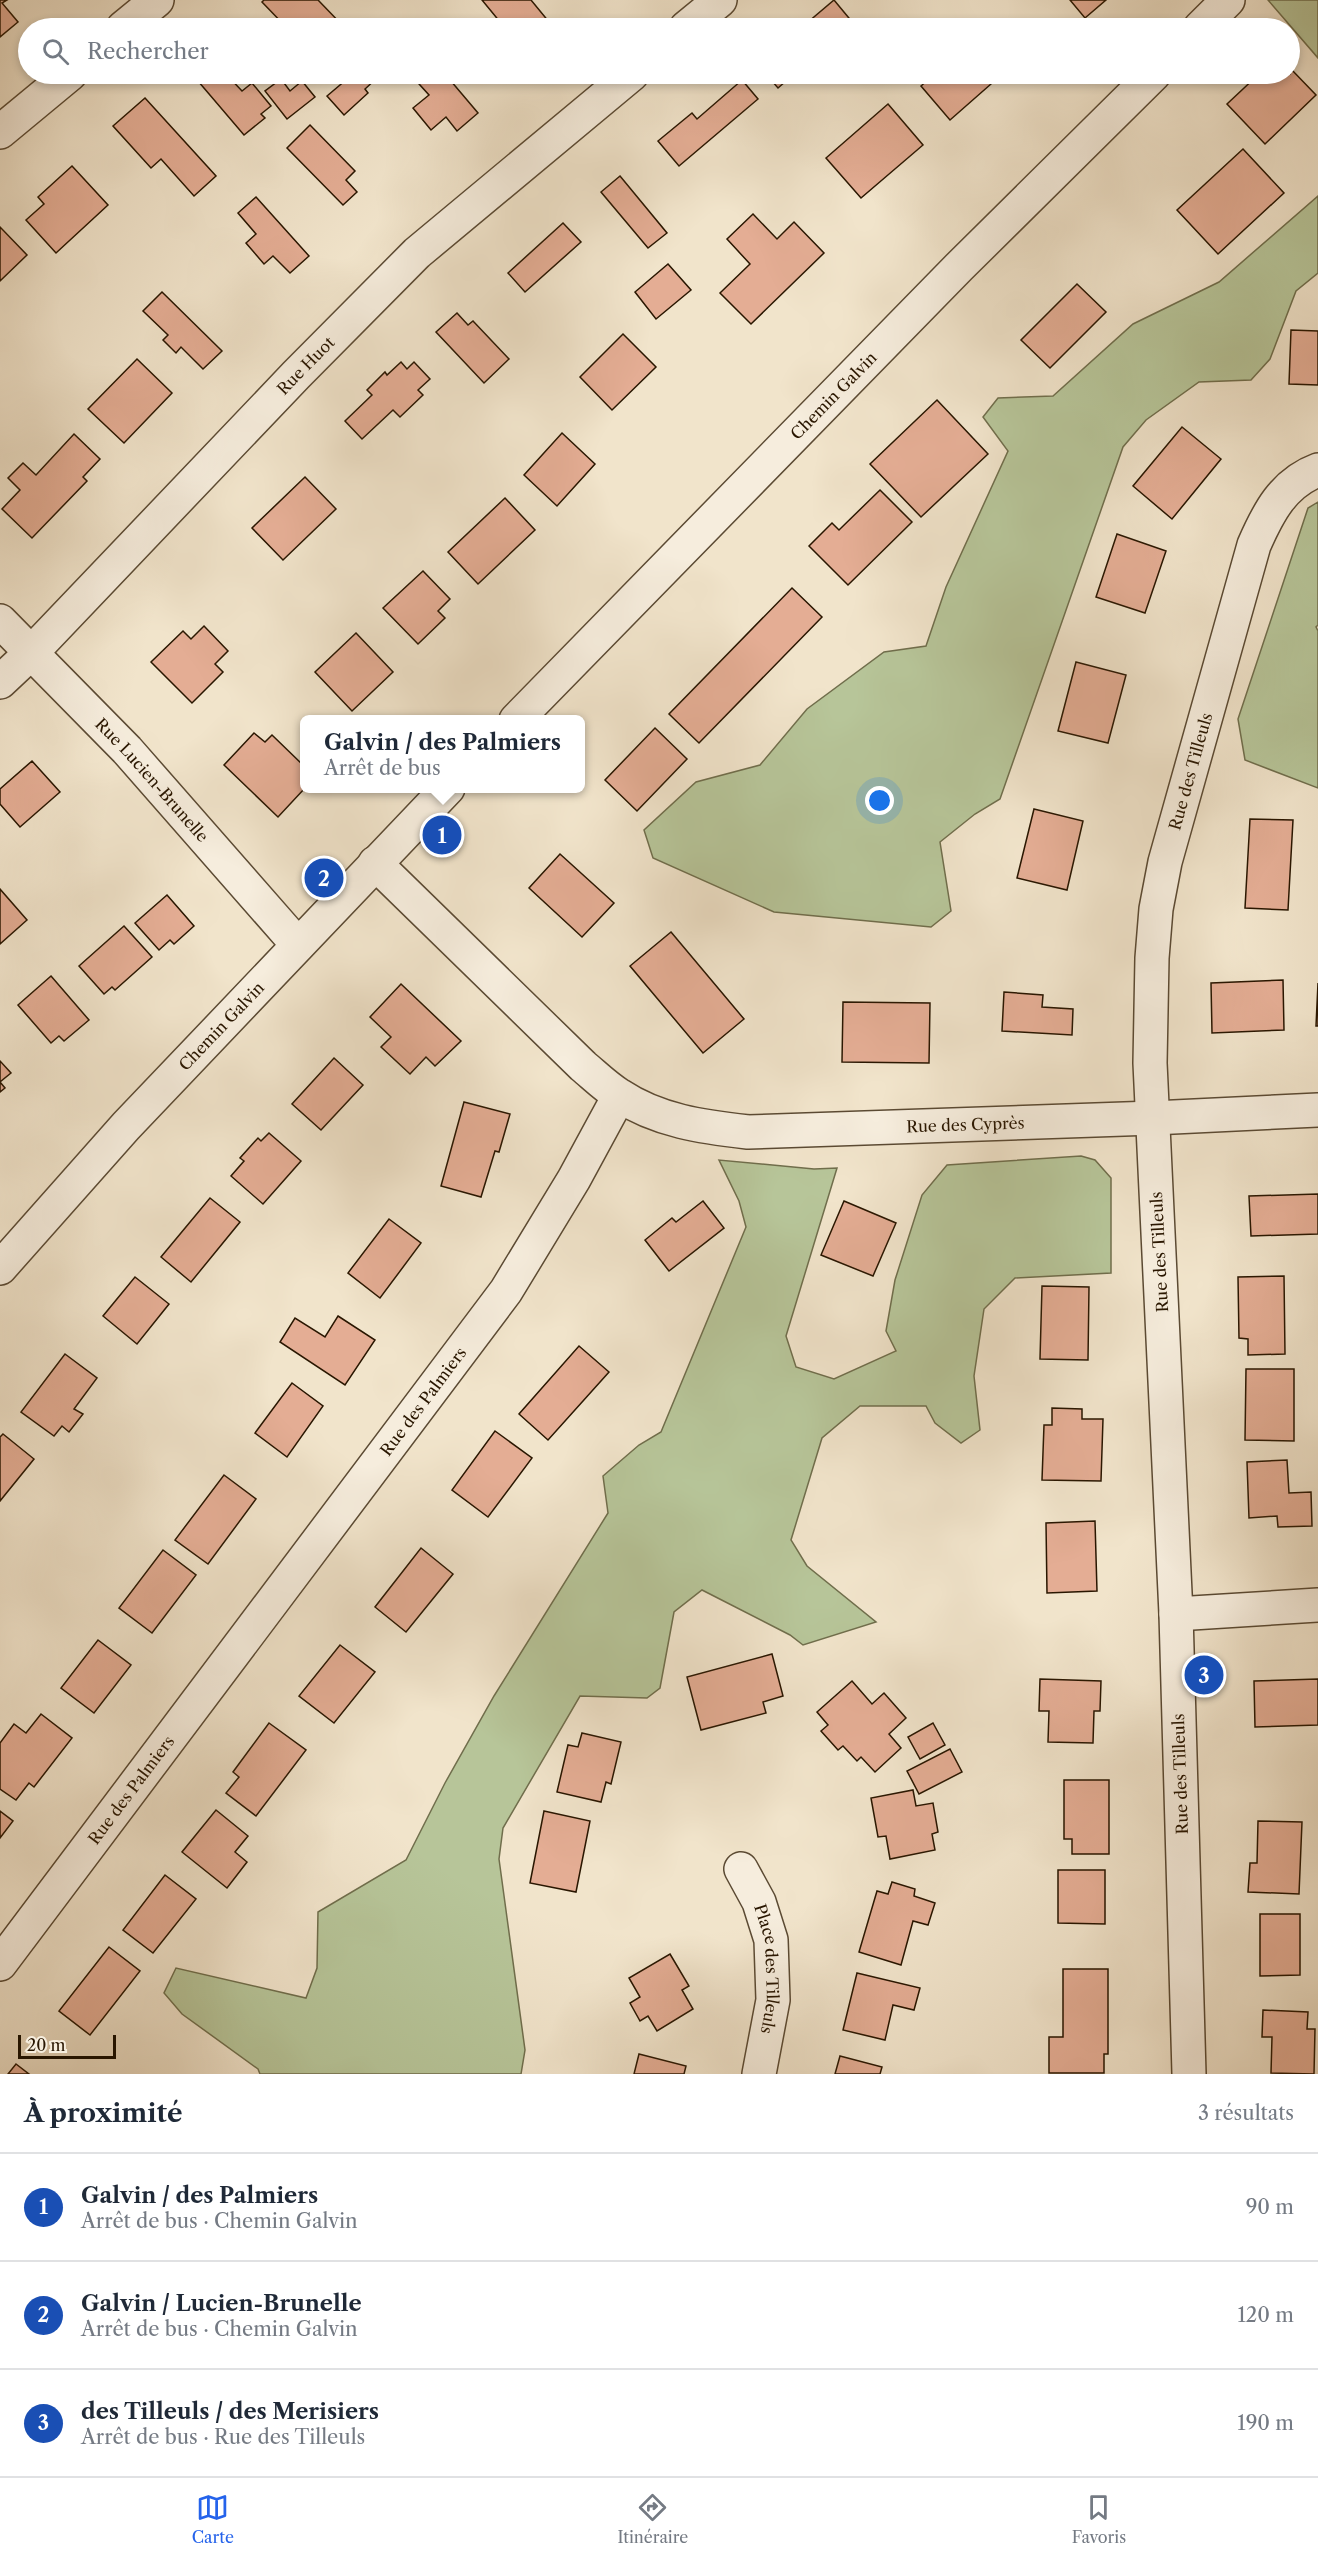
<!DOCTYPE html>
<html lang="fr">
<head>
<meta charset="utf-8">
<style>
	:root { --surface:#fff; --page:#f6f6f7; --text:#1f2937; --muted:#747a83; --line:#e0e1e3; --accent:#2563eb }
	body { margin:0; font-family:"Libre Caslon Text",serif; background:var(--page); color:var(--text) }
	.scale { position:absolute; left:18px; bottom:15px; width:98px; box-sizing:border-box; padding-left:6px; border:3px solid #291600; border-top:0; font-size:16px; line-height:21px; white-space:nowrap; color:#291600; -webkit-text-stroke:4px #f6eddd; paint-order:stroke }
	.you { position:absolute; left:880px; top:801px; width:21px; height:21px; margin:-15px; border:4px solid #fff; border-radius:50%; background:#1a73e8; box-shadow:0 0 0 9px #1a73e833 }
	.badge { display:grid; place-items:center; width:39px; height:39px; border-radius:50%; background:var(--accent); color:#fff; font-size:20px; font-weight:700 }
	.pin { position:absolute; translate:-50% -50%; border:3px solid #fff; box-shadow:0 2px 6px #0006 }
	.popup { position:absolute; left:300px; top:715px; width:285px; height:78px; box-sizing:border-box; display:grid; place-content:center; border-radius:9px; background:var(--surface); filter:drop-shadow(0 2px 4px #0005); font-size:20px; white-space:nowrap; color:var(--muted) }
	.popup b { font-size:22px; color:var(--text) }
	.popup::after { content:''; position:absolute; left:50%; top:100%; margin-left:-12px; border:12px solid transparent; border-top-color:var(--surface) }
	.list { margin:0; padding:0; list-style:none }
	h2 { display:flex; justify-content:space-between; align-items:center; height:78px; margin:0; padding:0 24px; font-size:26px }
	h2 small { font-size:20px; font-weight:400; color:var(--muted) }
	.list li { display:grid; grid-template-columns:39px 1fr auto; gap:18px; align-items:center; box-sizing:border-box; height:108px; padding:0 24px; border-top:2px solid var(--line) }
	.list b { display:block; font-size:22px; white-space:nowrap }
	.list p { margin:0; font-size:20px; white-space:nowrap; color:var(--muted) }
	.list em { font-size:20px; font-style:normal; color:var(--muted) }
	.icon { flex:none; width:33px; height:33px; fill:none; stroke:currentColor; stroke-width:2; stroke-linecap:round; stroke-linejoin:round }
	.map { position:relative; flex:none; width:1318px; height:2074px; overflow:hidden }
	.search { position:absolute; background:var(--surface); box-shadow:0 3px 9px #0003; left:18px; right:18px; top:18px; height:66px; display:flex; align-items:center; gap:15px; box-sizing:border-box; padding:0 21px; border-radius:33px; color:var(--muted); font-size:22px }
	.sheet { height:402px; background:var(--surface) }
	nav { display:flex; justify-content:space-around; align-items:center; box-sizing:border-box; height:84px; border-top:2px solid var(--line); background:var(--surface); font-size:16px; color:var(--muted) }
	nav a { display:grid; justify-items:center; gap:3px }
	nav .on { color:var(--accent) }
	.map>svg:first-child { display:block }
	.green { fill:#b7c599; stroke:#706e4c; stroke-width:1.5 }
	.building { fill:#e4ad94; stroke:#291600; stroke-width:1.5 }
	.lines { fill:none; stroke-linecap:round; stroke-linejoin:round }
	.minor-casing { stroke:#5b4a33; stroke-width:36 }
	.minor { stroke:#f6eddd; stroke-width:33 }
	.labels { text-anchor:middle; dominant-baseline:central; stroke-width:4.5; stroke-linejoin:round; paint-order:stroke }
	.street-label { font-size:16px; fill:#291600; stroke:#f6eddd }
</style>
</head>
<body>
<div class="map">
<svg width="1318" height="2074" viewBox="0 0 1318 2074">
	<rect width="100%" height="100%" fill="#f1e4cb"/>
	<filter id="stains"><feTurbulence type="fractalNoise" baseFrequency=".00333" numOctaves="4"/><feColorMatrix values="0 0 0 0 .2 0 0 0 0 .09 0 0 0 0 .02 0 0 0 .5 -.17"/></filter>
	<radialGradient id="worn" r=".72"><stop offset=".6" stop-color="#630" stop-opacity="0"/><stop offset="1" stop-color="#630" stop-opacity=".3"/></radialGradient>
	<g class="green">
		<path d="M1268 0H1318V58Z"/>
		<path d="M1318 196V273L1296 291 1270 359 1251 380 1199 382 1146 420 1123 447 1000 799 975 814 940 842 951 911 931 927 774 912 653 858 644 830 696 782 760 765 807 709 884 652 926 646 946 587 1008 451 983 417 998 398 1053 396 1133 324 1219 282Z"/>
		<path d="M1318 502V625L1316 627 1318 631V788L1245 760 1238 719 1308 508Z"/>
		<path d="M1081 1156 1095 1160 1111 1178V1273L1015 1278 984 1309 974 1376 980 1430 961 1443 935 1423 926 1406H860L822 1438 791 1540 807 1566 876 1622 803 1645 790 1635 702 1590 674 1612 660 1688 647 1698 580 1696 503 1828 499 1859 525 2050 521 2074H260L258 2069 182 2014 164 1993 176 1968 306 1998 317 1968 318 1912 406 1860 445 1783 494 1696 608 1513 603 1476 639 1445 661 1432 746 1227 739 1201 719 1160 814 1169 837 1168 786 1336 796 1367 834 1379 896 1351 886 1331 895 1280 922 1195 947 1165Z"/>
	</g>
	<g class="building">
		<path d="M0 0H7L2 3 18 22 0 37Z"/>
		<path d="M264 0H318L345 28H287L262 2Z"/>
		<path d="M482 0H531L554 28H505Z"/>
		<path d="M834 0 853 23 847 28H801Z"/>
		<path d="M1070 0H1106L1085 18Z"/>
		<path d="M1290 68 1316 95 1265 144 1227 104 1259 74H1290Z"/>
		<path d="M192 74H226L242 91 252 83 271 106 261 114 265 118 244 135Z"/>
		<path d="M353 74H375L378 77 365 89 368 93 344 115 327 96Z"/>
		<path d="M410 74H445L478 113 457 131 446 117 431 130 413 108 429 95Z"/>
		<path d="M766 74H794L778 88Z"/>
		<path d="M924 74H983L991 84 950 120 921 86 929 79Z"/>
		<path d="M281 79 290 91 302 81 315 97 287 119 265 91Z"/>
		<path d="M742 80 758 99 679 166 658 141 692 113 697 119Z"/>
		<path d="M145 98 216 176 194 196 161 159 151 168 113 126Z"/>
		<path d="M888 104 923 145 861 198 826 158Z"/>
		<path d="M310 125 355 171 346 180 357 192 343 205 287 148Z"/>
		<path d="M1243 149 1284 193 1218 254 1177 210Z"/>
		<path d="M72 166 108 205 56 253 26 220 44 204 38 197Z"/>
		<path d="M620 176 667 233 648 248 601 192Z"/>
		<path d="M256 197 309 256 290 273 273 256 264 264 246 243 256 234 238 213Z"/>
		<path d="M753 214 777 239 794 222 824 253 751 324 720 293 750 264 727 239Z"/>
		<path d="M563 223 581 242 525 292 508 273Z"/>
		<path d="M0 227 27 255 0 281Z"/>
		<path d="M668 264 691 290 656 319 635 292Z"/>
		<path d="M1077 284 1106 312 1050 368 1021 340Z"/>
		<path d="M162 292 222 351 203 369 181 347 176 353 163 340 168 335 143 311Z"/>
		<path d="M457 313 468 325 473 321 509 359 484 383 436 332Z"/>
		<path d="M1291 330 1318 331V385L1289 384Z"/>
		<path d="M623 334 656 367 612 410 580 377Z"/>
		<path d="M137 359 172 393 124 443 88 409Z"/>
		<path d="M401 362 407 369 414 362 430 379 418 390 423 395 400 417 393 410 362 439 345 421 372 395 367 390 385 372 387 375Z"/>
		<path d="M937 400 988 454 921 517 870 464Z"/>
		<path d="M1182 427 1221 459 1172 519 1133 486Z"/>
		<path d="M562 433 595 464 557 506 524 475Z"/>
		<path d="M74 434 100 459 83 477 87 481 32 538 2 509 20 490 8 478 23 463 36 475Z"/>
		<path d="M305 477 336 509 283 560 252 528Z"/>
		<path d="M880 490 912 522 848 585 809 546 832 523 839 530Z"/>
		<path d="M505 498 535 530 478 584 448 552Z"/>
		<path d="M1117 534 1166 551 1145 613 1096 597Z"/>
		<path d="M423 571 450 599 438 611 445 618 418 644 383 608Z"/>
		<path d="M792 588 822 617 699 743 669 714Z"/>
		<path d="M204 626 228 651 215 664 223 672 192 703 151 662 183 631 191 639Z"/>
		<path d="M356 633 393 672 352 711 315 672Z"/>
		<path d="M1076 662 1126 675 1108 743 1058 731Z"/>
		<path d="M655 728 687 759 637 811 605 780Z"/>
		<path d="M254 733 265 742 272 735 304 766 305 788 278 817 224 765Z"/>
		<path d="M32 761 60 792 20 827 0 804V789Z"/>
		<path d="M1034 809 1083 821 1067 890 1017 878Z"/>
		<path d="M1250 819 1293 820 1288 910 1245 908Z"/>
		<path d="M560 854 614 903 582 937 529 888Z"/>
		<path d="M0 889 27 920 0 944Z"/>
		<path d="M167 895 194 926 174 944 170 940 159 950 135 923Z"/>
		<path d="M124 926 152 957 115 990 112 987 104 994 79 966Z"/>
		<path d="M671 932 744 1019 703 1053 630 966Z"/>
		<path d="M51 976 89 1020 64 1041 59 1036 51 1043 18 1005Z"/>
		<path d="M1283 980 1284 1030 1212 1033 1211 983Z"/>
		<path d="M1318 983V1026H1316Z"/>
		<path d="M401 984 461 1041 435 1066 426 1057 410 1074 381 1047 391 1037 370 1017Z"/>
		<path d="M1004 992 1043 995 1042 1007 1073 1009 1072 1035 1002 1031Z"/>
		<path d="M843 1002 930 1003 929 1063 842 1062Z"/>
		<path d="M334 1058 363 1085 321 1130 292 1104Z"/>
		<path d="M0 1061 11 1073 0 1082 5 1088 0 1092Z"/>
		<path d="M464 1102 510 1114 499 1152 495 1151 481 1197 441 1186Z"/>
		<path d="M269 1133 301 1161 263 1204 231 1176 244 1161 240 1158 258 1138 261 1141Z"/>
		<path d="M1318 1194V1234L1251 1236 1249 1196Z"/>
		<path d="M210 1198 240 1222 191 1282 161 1257Z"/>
		<path d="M703 1201 724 1228 669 1271 645 1240 672 1218 676 1222Z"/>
		<path d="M844 1201 896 1223 873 1276 821 1255Z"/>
		<path d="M389 1219 421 1243 380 1298 348 1273Z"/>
		<path d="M1284 1276 1285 1354 1248 1355V1339L1239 1338 1238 1277Z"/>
		<path d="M135 1277 169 1304 137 1344 103 1316Z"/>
		<path d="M1042 1286 1089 1287 1088 1360 1040 1359Z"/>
		<path d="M338 1316 375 1340 345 1385 280 1342 295 1318 325 1337Z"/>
		<path d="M579 1346 609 1372 548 1440 519 1414Z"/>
		<path d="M65 1354 97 1378 74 1409 83 1414 69 1432 62 1426 54 1436 21 1412Z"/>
		<path d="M1246 1369H1294V1441L1245 1440Z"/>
		<path d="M292 1383 323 1406 287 1457 255 1433Z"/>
		<path d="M1052 1408 1082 1409V1419H1103L1101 1481 1042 1480 1044 1425H1052Z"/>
		<path d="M495 1431 532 1458 488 1517 452 1490Z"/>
		<path d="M3 1434 34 1459 0 1501V1437Z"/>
		<path d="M1287 1460 1289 1493 1311 1492 1312 1526 1278 1527 1277 1516 1249 1518 1247 1462Z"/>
		<path d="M224 1475 256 1499 208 1564 175 1540Z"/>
		<path d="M1095 1521 1097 1591 1047 1593 1046 1523Z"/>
		<path d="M421 1548 453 1574 406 1632 375 1607Z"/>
		<path d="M163 1550 196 1575 152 1633 119 1608Z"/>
		<path d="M98 1640 131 1665 94 1713 61 1688Z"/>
		<path d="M340 1645 375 1672 334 1723 299 1696Z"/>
		<path d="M772 1654 783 1696 763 1702 766 1713 701 1730 687 1677Z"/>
		<path d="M1040 1679 1101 1681 1100 1711H1094L1093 1743 1048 1742 1049 1711H1039Z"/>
		<path d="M1318 1679V1725L1255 1727 1254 1681Z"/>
		<path d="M852 1681 872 1704 884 1693 906 1718 889 1734 901 1748 875 1772 861 1757 857 1761 843 1746 838 1750 821 1731 828 1725 817 1712Z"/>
		<path d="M41 1714 72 1738 34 1787 29 1783 16 1800 0 1789V1743L14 1724 26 1733Z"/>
		<path d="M269 1723 306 1750 256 1816 226 1793 239 1777 233 1772Z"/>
		<path d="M933 1723 945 1745 920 1759 908 1737Z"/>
		<path d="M582 1733 621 1742 611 1784 606 1782 601 1802 557 1792 568 1745 578 1747Z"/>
		<path d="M950 1749 962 1772 919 1794 907 1771Z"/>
		<path d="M1064 1780H1109V1854H1072V1839H1064Z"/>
		<path d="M913 1790 916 1806 933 1803 938 1832 932 1834 935 1850 890 1859 886 1836 878 1837 871 1798Z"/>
		<path d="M216 1810 248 1836 235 1852 247 1862 227 1888 182 1852Z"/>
		<path d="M0 1811 13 1821 0 1838Z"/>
		<path d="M544 1811 590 1821 576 1892 530 1883Z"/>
		<path d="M1258 1821 1302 1822 1299 1894 1248 1892 1250 1863H1257Z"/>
		<path d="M1058 1870H1105V1924L1058 1923Z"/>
		<path d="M165 1875 196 1899 153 1953 123 1930Z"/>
		<path d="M892 1882 915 1889 914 1896 935 1903 928 1925 913 1921 901 1965 859 1952 877 1891 888 1894Z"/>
		<path d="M1260 1914H1300V1975L1260 1976Z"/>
		<path d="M109 1947 140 1971 90 2035 59 2011Z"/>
		<path d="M670 1954 689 1986 682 1990 693 2009 657 2031 648 2016 640 2021 630 2003 640 1997 629 1978Z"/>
		<path d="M1063 1969H1108V2054H1104V2073H1049V2037H1063Z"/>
		<path d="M857 1973 920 1988 914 2010 893 2005 885 2040 843 2030Z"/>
		<path d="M1263 2010 1308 2012 1307 2029H1315L1314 2074 1271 2073 1272 2037H1262Z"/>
		<path d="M639 2054 686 2066 684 2074H634Z"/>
		<path d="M840 2056 882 2067 880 2074H835Z"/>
		<path d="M16 2064 29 2074H8Z"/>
	</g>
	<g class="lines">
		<defs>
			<g id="minor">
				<path d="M123 28 157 0"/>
				<path d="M686 28 720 0"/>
				<path d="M1200 28 1228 0"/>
				<path d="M0 132 70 74"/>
				<path id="s1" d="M0 621 127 750 298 945"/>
				<path id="s2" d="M0 682 32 652 296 375 417 253 632 74"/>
				<path id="s3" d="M516 720 959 267 1154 74"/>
				<path id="s4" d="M375 863 583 1066C595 1076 606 1087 619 1095 658 1121 703 1127 748 1132L1153 1118 1318 1110"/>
				<path id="s5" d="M0 1268 126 1126 448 788"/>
				<path d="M1176 1614 1318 1605"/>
				<path id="s6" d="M741 1869 759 1902 771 1940 773 2000 759 2074"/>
				<path id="s7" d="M0 1964 506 1291 574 1179 619 1096"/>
				<path id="s8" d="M1189 2074 1176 1614 1150 1063 1152 958 1156 909 1165 862 1254 545C1268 513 1283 483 1318 470"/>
			</g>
		</defs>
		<use href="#minor" class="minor-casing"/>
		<use href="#minor" class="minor"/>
	</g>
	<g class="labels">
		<g class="street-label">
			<text stroke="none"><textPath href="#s2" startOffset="440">Rue Huot</textPath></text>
			<text stroke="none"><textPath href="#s3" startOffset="454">Chemin Galvin</textPath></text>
			<text stroke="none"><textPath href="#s8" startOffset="1308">Rue des Tilleuls</textPath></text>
			<text stroke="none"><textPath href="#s1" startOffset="220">Rue Lucien-Brunelle</textPath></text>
			<text stroke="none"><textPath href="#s5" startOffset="328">Chemin Galvin</textPath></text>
			<text stroke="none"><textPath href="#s4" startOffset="690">Rue des Cyprès</textPath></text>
			<text transform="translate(1159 1252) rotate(-93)">Rue des Tilleuls</text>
			<text stroke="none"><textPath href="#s7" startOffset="704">Rue des Palmiers</textPath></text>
			<text transform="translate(1180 1774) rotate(-92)">Rue des Tilleuls</text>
			<text stroke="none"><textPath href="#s7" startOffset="218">Rue des Palmiers</textPath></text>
			<text stroke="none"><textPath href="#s6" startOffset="106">Place des Tilleuls</textPath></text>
		</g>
	</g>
	<rect width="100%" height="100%" filter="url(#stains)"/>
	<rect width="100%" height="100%" fill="url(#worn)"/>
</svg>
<div class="scale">20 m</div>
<div class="you"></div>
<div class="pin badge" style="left:442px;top:835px;background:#1a4fb4">1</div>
<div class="popup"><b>Galvin / des Palmiers</b>Arrêt de bus</div>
<div class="pin badge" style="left:324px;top:878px;background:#1a4fb4">2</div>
<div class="pin badge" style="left:1204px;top:1675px;background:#1a4fb4">3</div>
<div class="search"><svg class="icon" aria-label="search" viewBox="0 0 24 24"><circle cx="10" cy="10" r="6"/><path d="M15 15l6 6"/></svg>Rechercher</div>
</div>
<section class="sheet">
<h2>À proximité<small>3 résultats</small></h2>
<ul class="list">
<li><span class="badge" style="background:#1a4fb4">1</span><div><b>Galvin / des Palmiers</b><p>Arrêt de bus · Chemin Galvin</p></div><em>90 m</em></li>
<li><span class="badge" style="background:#1a4fb4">2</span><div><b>Galvin / Lucien-Brunelle</b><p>Arrêt de bus · Chemin Galvin</p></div><em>120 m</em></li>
<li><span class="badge" style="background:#1a4fb4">3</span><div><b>des Tilleuls / des Merisiers</b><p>Arrêt de bus · Rue des Tilleuls</p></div><em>190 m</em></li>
</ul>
</section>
<nav>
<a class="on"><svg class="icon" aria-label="map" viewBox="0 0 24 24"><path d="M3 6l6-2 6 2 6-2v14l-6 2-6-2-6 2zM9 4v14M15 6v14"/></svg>Carte</a>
<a><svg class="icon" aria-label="directions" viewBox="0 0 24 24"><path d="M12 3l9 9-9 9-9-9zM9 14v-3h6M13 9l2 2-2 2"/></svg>Itinéraire</a>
<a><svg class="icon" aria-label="saved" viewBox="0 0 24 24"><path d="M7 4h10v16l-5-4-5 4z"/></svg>Favoris</a>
</nav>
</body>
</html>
